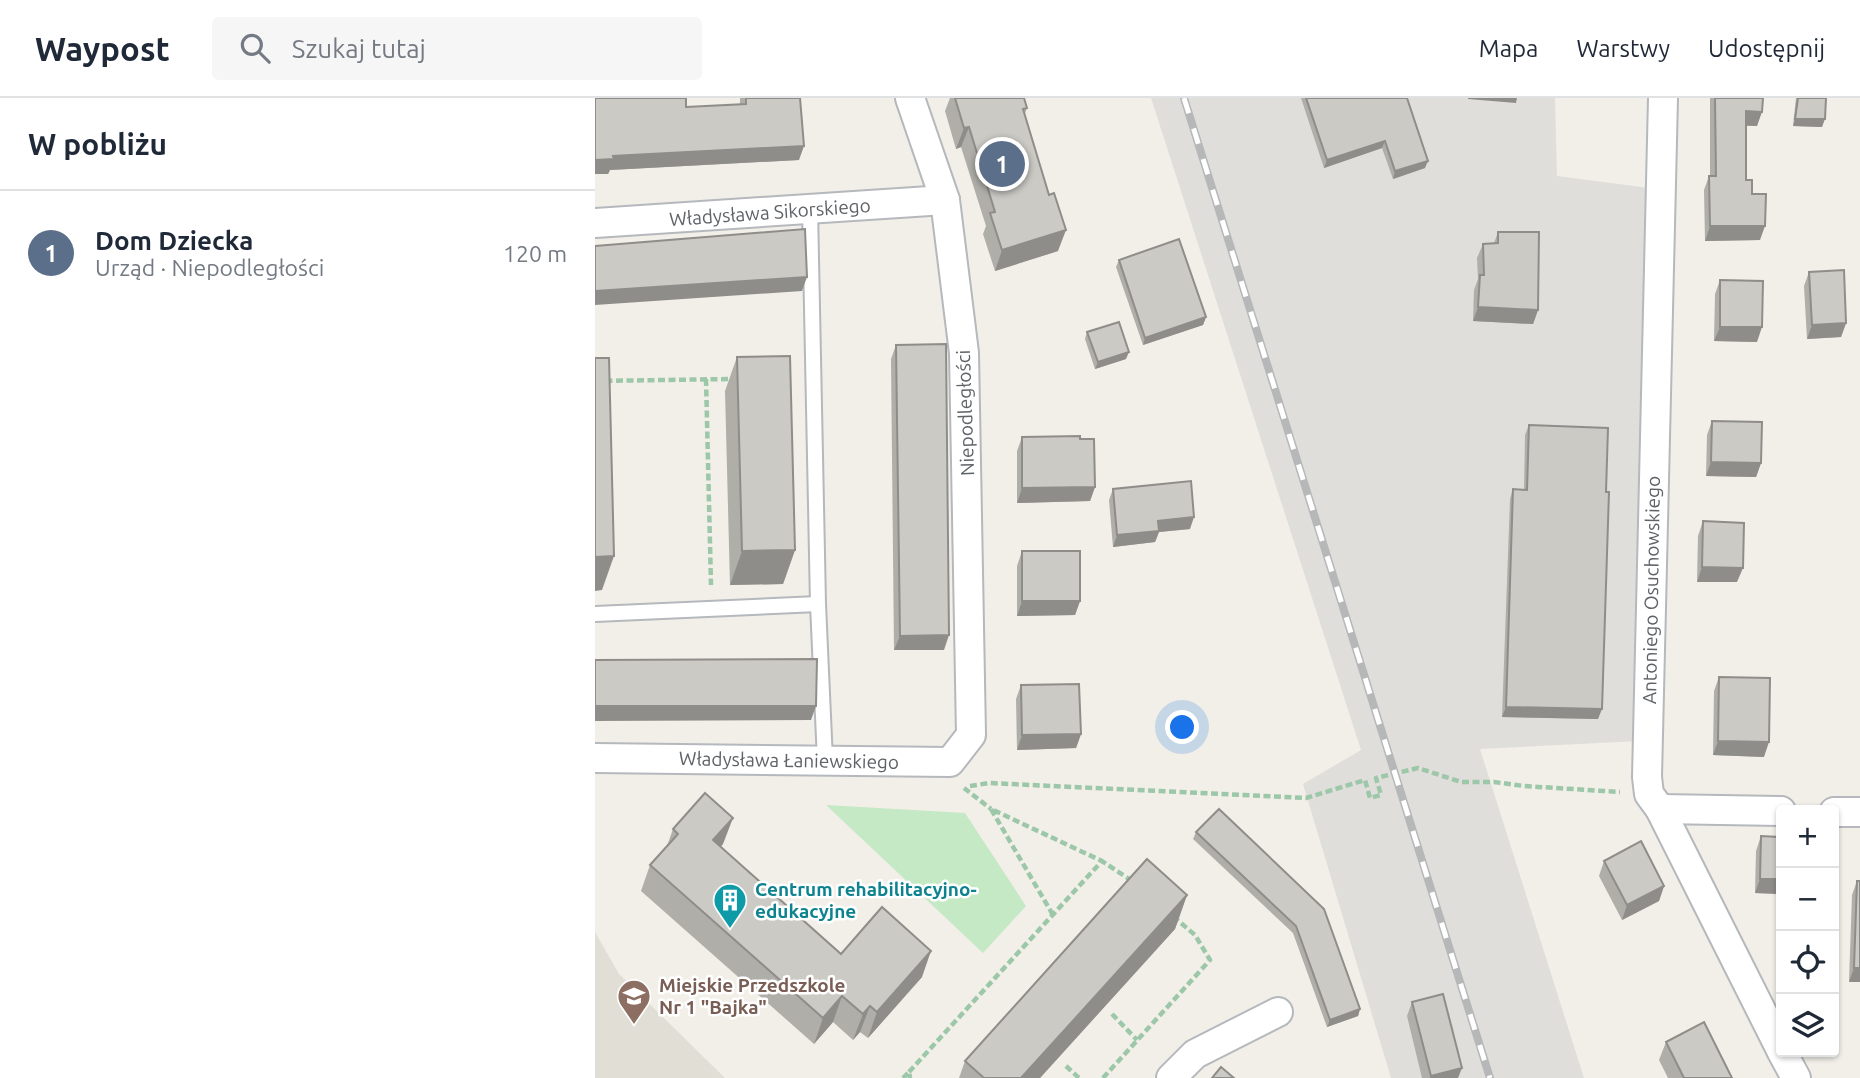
<!DOCTYPE html>
<html lang="pl">
<head>
<meta charset="utf-8">
<style>
	:root { --surface:#fff; --page:#f6f6f7; --text:#1f2937; --muted:#747a83; --line:#e0e1e3; --accent:#ea4335 }
	body { margin:0; font-family:Ubuntu,sans-serif; background:var(--page); color:var(--text) }
	.controls { position:absolute; right:21px; bottom:21px; display:grid; overflow:hidden; border-radius:7px; box-shadow:0 2px 5px #0004 }
	.controls button { width:63px; height:63px; display:grid; place-items:center; padding:0; border:0; border-bottom:2px solid var(--line); background:var(--surface); color:var(--text); font:35px sans-serif }
	.you { position:absolute; left:588px; top:630px; width:24px; height:24px; margin:-18px; border:5px solid #fff; border-radius:50%; background:#1a73e8; box-shadow:0 0 0 10px #1a73e833 }
	.badge { display:grid; place-items:center; width:46px; height:46px; border-radius:50%; background:var(--accent); color:#fff; font-size:23px; font-weight:700 }
	.pin { position:absolute; translate:-50% -50%; border:4px solid #fff; box-shadow:0 2px 7px #0006 }
	.list { margin:0; padding:0; list-style:none }
	h2 { display:flex; justify-content:space-between; align-items:center; height:91px; margin:0; padding:0 28px; font-size:30px }
	h2 small { font-size:23px; font-weight:400; color:var(--muted) }
	.list li { display:grid; grid-template-columns:46px 1fr auto; gap:21px; align-items:center; box-sizing:border-box; height:126px; padding:0 28px; border-top:2px solid var(--line) }
	.list b { display:block; font-size:26px; white-space:nowrap }
	.list p { margin:0; font-size:23px; white-space:nowrap; color:var(--muted) }
	.list em { font-size:23px; font-style:normal; color:var(--muted) }
	.icon { flex:none; width:38px; height:38px; fill:none; stroke:currentColor; stroke-width:2; stroke-linecap:round; stroke-linejoin:round }
	.map { position:relative; flex:none; width:1265px; height:980px; overflow:hidden }
	header { display:flex; align-items:center; gap:42px; box-sizing:border-box; height:98px; padding:0 35px; background:var(--surface); border-bottom:2px solid var(--line) }
	header strong { font-size:33px }
	nav { display:flex; gap:38px; margin-inline-start:auto; font-size:24px }
	.search { width:490px; height:63px; background:var(--page); display:flex; align-items:center; gap:18px; box-sizing:border-box; padding:0 24px; border-radius:7px; color:var(--muted); font-size:26px }
	main { display:flex }
	aside { flex:1; background:var(--surface) }
	.map>svg:first-child { display:block }
	.industrial { fill:#e0deda }
	.education { fill:#e1ded6 }
	.green { fill:#c5e8c5 }
	.lines { fill:none; stroke-linecap:round; stroke-linejoin:round }
	.lane-casing { stroke:#b5b8bc; stroke-width:18 }
	.street-casing { stroke:#b5b8bc; stroke-width:32 }
	.path { stroke:#9cc7a9; stroke-width:4.5; stroke-dasharray:7 3.5; stroke-linecap:butt }
	.lane { stroke:#fff; stroke-width:14 }
	.street { stroke:#fff; stroke-width:28 }
	.rail-casing { stroke:#b6b7b8; stroke-width:8 }
	.rail { stroke:#fff; stroke-width:5; stroke-dasharray:16; stroke-linecap:butt }
	.wall { fill:#afaea9 }
	.shaded-wall { fill:#8f8d8a }
	.building { fill:#cccac5; stroke:#8f8d8a; stroke-width:2 }
	.labels { text-anchor:middle; dominant-baseline:central; stroke-width:5; stroke-linejoin:round; paint-order:stroke }
	.street-label { font-size:19px; fill:#5f6368; stroke:#fff }
	.culture-label { font-size:19px; font-weight:bold; fill:#0d838f; stroke:#fff; text-anchor:start }
	.education-label { font-size:19px; font-weight:bold; fill:#785e54; stroke:#fff; text-anchor:start }
</style>
</head>
<body>
<header>
<strong>Waypost</strong>
<div class="search"><svg class="icon" aria-label="search" viewBox="0 0 24 24"><circle cx="10" cy="10" r="6"/><path d="M15 15l6 6"/></svg>Szukaj tutaj</div>
<nav><a>Mapa</a><a>Warstwy</a><a>Udostępnij</a></nav>
</header>
<main>
<aside>
<h2>W pobliżu<small></small></h2>
<ul class="list">
<li><span class="badge" style="background:#5c6f8a">1</span><div><b>Dom Dziecka</b><p>Urząd · Niepodległości</p></div><em>120 m</em></li>
</ul>
</aside>
<div class="map">
<svg width="1265" height="980" viewBox="0 0 1265 980">
	<rect width="100%" height="100%" fill="#f1efe8"/>
	<path class="industrial" d="M556 0H960L962 78 1054 90 1043 643 885 651 989 980H796L708 686 766 652Z"/>
	<path class="education" d="M0 834 24 876 130 980H0Z"/>
	<path class="green" d="M231 707 370 715 431 808 388 855Z"/>
	<g class="lines">
		<defs>
			<g id="lane">
				<path d="M215 111 223 506 230 663"/>
				<path d="M0 516 223 506"/>
			</g>
			<g id="street">
				<path d="M1068 0 1052 679 1054 696 1065 711 1186 952"/>
				<path d="M0 125 350 102"/>
				<path d="M0 660 355 664 376 637 369 255 350 102 315 0"/>
				<path d="M1065 711 1186 713"/>
				<path d="M1239 714H1265"/>
				<path d="M1187 954 1201 980"/>
				<path d="M576 980 600 956 683 914"/>
			</g>
		</defs>
		<use href="#lane" class="lane-casing"/>
		<use href="#street" class="street-casing"/>
		<g class="path">
			<path d="M111 281 116 487"/>
			<path d="M0 283 137 281"/>
			<path d="M375 688 394 685 711 700 770 682 775 700 786 697 781 680 823 670 866 684H899L929 688 1025 694"/>
			<path d="M369 690 396 711"/>
			<path d="M458 817 396 711 507 763"/>
			<path d="M517 916 542 942"/>
			<path d="M471 968 484 980"/>
			<path d="M314 974 507 763 537 783"/>
			<path d="M308 980 314 974 315 980"/>
			<path d="M508 980 615 862 600 837 580 820"/>
		</g>
		<use href="#lane" class="lane"/>
		<use href="#street" class="street"/>
		<defs>
			<path id="rail" d="M589 0 895 980"/>
		</defs>
		<use href="#rail" class="rail-casing"/>
		<use href="#rail" class="rail"/>
	</g>
	<g class="wall">
		<path d="M145 0H205L204 62 15 72 13 76H0L91 9 145 6Z"/>
		<path d="M355 0H429L432 10 429 18 463 153 400 173 388 136 391 128 366 49 361 51 350 13Z"/>
		<path d="M706 0H812L830 70 798 81 787 50 729 70Z"/>
		<path d="M1115 0H1168L1162 28H1151V82L1157 96 1165 142 1110 143 1109 92 1114 78H1115Z"/>
		<path d="M1201 0H1231L1227 29 1198 28Z"/>
		<path d="M903 134 943 212 938 226 878 223 879 192 883 181 882 160 888 146 899 145Z"/>
		<path d="M524 162 611 219 608 227 548 247 521 169Z"/>
		<path d="M1214 174 1251 225 1246 239 1212 241 1209 188Z"/>
		<path d="M1125 182 1162 244 1119 243 1120 196Z"/>
		<path d="M492 234 531 261 500 271 490 241Z"/>
		<path d="M301 247 349 552H299L296 261Z"/>
		<path d="M142 259 200 452 188 486 135 487 130 293Z"/>
		<path d="M1117 323 1166 365 1161 379 1111 378 1112 337Z"/>
		<path d="M934 327 1003 621 907 619 915 401 918 391H929L930 337Z"/>
		<path d="M427 339 485 341 500 389 495 403 422 405V353Z"/>
		<path d="M518 391 595 431 564 434 560 444 518 449 514 402Z"/>
		<path d="M1108 423 1142 484H1102L1103 438Z"/>
		<path d="M427 453 485 503 480 517 422 518V468Z"/>
		<path d="M1124 579 1169 659 1118 657 1119 593Z"/>
		<path d="M426 587 486 636 481 650 422 652 421 601Z"/>
		<path d="M624 711 765 911 763 918 732 929 698 835 598 741 601 734Z"/>
		<path d="M78 731 128 746 125 749 246 856 327 879 273 940 265 934 258 942 238 924 219 946 46 793 55 767 72 748Z"/>
		<path d="M1166 738 1186 739V796L1160 795 1161 753Z"/>
		<path d="M1009 763 1069 788 1064 803 1027 822 1004 778Z"/>
		<path d="M1262 783 1265 884H1254L1257 797Z"/>
		<path d="M592 797 580 831 445 980H364L370 963Z"/>
		<path d="M817 904 863 980H827L812 918Z"/>
		<path d="M1071 944 1137 980H1073L1064 962Z"/>
	</g>
	<g class="shaded-wall">
		<path d="M873 0H922L921 5 873 1Z"/>
		<path d="M1151 13 1167 14 1162 28 1145 27Z"/>
		<path d="M1200 21H1230L1227 29 1198 28Z"/>
		<path d="M374 29 366 49 361 51 369 30Z"/>
		<path d="M790 43 787 50 729 70 732 62Z"/>
		<path d="M209 48 204 62 15 72 13 76H0V62L18 58Z"/>
		<path d="M833 63 830 70 798 81 800 73Z"/>
		<path d="M1115 128H1170L1165 142 1110 143Z"/>
		<path d="M471 132 463 153 400 173 407 152Z"/>
		<path d="M212 179 207 193 0 207V193Z"/>
		<path d="M883 209 943 212 938 226 878 223Z"/>
		<path d="M611 219 608 227 548 247 550 240Z"/>
		<path d="M1251 225 1246 239 1212 241 1217 227Z"/>
		<path d="M1125 229H1167L1162 244 1119 243Z"/>
		<path d="M534 254 531 261 500 271 503 264Z"/>
		<path d="M1116 364 1166 365 1161 379 1111 378Z"/>
		<path d="M500 389 495 403 422 405 427 390Z"/>
		<path d="M599 419 595 431 564 434 560 444 518 449 522 437 563 423Z"/>
		<path d="M200 452 188 486 135 487 147 453Z"/>
		<path d="M19 458 7 492 0 493V459Z"/>
		<path d="M1107 469 1148 470 1142 484H1102Z"/>
		<path d="M427 503H485L480 517 422 518Z"/>
		<path d="M354 537 349 552H299L305 538Z"/>
		<path d="M0 608H221L216 622 0 623Z"/>
		<path d="M911 609 1007 611 1003 621 907 619Z"/>
		<path d="M486 636 481 650 422 652 427 637Z"/>
		<path d="M1123 643 1174 644 1169 659 1118 657Z"/>
		<path d="M138 720 128 746 108 768 118 742Z"/>
		<path d="M1165 781H1186V796L1160 795Z"/>
		<path d="M1069 788 1064 803 1027 822 1032 807Z"/>
		<path d="M592 797 580 831 445 980H426Z"/>
		<path d="M336 853 327 879 273 940 282 914Z"/>
		<path d="M1259 870H1265V884H1254Z"/>
		<path d="M247 898 238 924 219 946 228 920Z"/>
		<path d="M275 908 265 934 258 942 268 916Z"/>
		<path d="M765 911 763 918 732 929 735 922Z"/>
		<path d="M867 970 863 980H835L836 978Z"/>
	</g>
	<g class="building">
		<path d="M0 0H91V9L151 6V0H205L209 48 18 58 19 61 0 62Z"/>
		<path d="M360 0H429L432 10 428 11 454 97 459 95 471 132 407 152 395 115 400 114 374 29 369 30Z"/>
		<path d="M711 0H812L833 63 800 73 790 43 732 62Z"/>
		<path d="M1120 0H1168L1167 14 1151 13V82H1157V96H1171L1170 128H1115L1114 78H1121Z"/>
		<path d="M1203 0H1231L1230 21H1200Z"/>
		<path d="M210 131 212 179 0 193V148Z"/>
		<path d="M903 134H944L943 212 883 209 885 177H889L888 146 903 145Z"/>
		<path d="M584 141 611 219 550 240 524 162Z"/>
		<path d="M1249 172 1251 225 1217 227 1214 174Z"/>
		<path d="M1125 182 1168 183 1167 229H1125Z"/>
		<path d="M524 224 534 254 503 264 492 234Z"/>
		<path d="M351 246 354 537 305 538 301 247Z"/>
		<path d="M195 258 200 452 147 453 142 259Z"/>
		<path d="M0 260H14L19 458 0 459Z"/>
		<path d="M1117 323 1167 324 1166 365 1116 364Z"/>
		<path d="M934 327 1013 330 1011 394H1014L1007 611 911 609 918 391 932 392Z"/>
		<path d="M485 338V341H499L500 389 427 390V339Z"/>
		<path d="M596 383 599 419 563 423 564 433 522 437 518 391Z"/>
		<path d="M1108 423 1149 425 1148 470 1107 469Z"/>
		<rect x="427" y="453" width="58" height="50"/>
		<path d="M222 561 221 608H0V562Z"/>
		<path d="M1124 579 1175 580 1174 644 1123 643Z"/>
		<path d="M484 586 486 636 427 637 426 587Z"/>
		<path d="M110 695 138 720 118 742 246 856 287 809 336 853 282 914 275 908 268 916 247 898 228 920 55 767 83 736 78 731Z"/>
		<path d="M624 711 729 811 765 911 735 922 701 828 601 734Z"/>
		<path d="M1166 738 1186 739V781H1165Z"/>
		<path d="M1046 743 1069 788 1032 807 1009 763Z"/>
		<path d="M552 761 592 797 426 980H389L370 963Z"/>
		<path d="M1262 783H1265V870H1259Z"/>
		<path d="M848 896 867 970 836 978 817 904Z"/>
		<path d="M1109 924 1137 980H1089L1071 944Z"/>
		<path d="M626 969 639 980H617Z"/>
	</g>
	<defs>
		<symbol id="building-pin" viewBox="-11 -11 22 30"><path d="M0 17L-7.5 6A9.5 9.5 0 1 1 7.5 6Z" fill="#0f9aa8" stroke="#fff"/><path d="M-4-6H4V6H1V3H-1V6H-4ZM-2.5-4.3h1.7v1.8h-1.7ZM.8-4.3h1.7v1.8H.8ZM-2.5-1h1.7V.8h-1.7ZM.8-1h1.7V.8H.8Z" fill="#fff"/></symbol>
		<symbol id="school-pin" viewBox="-11 -11 22 30"><path d="M0 17L-7.5 6A9.5 9.5 0 1 1 7.5 6Z" fill="#8d6e63" stroke="#fff"/><path d="M0-5L7-2L0 1L-7-2ZM-4 1L0 2.5L4 1V4Q0 6-4 4Z" fill="#fff"/></symbol>
	</defs>
	<g fill-rule="evenodd">
		<use href="#building-pin" x="116" y="783" width="38" height="52"/>
		<use href="#school-pin" x="20" y="879" width="38" height="52"/>
	</g>
	<g class="labels">
		<g class="street-label">
			<text transform="translate(175 114) rotate(-4)">Władysława Sikorskiego</text>
			<text transform="translate(370 315) rotate(-92)">Niepodległości</text>
			<text transform="translate(1056 492) rotate(-89)">Antoniego Osuchowskiego</text>
			<text transform="translate(194 662) rotate(1)">Władysława Łaniewskiego</text>
		</g>
		<g class="culture-label">
			<text x="160" y="791">Centrum rehabilitacyjno-<tspan x="160" dy="22">edukacyjne</tspan></text>
		</g>
		<g class="education-label">
			<text x="64" y="887">Miejskie Przedszkole<tspan x="64" dy="22">Nr 1 "Bajka"</tspan></text>
		</g>
	</g>
</svg>
<div class="controls">
<button>+</button>
<button>−</button>
<button><svg class="icon" aria-label="locate" viewBox="0 0 24 24"><circle cx="12" cy="12" r="6"/><path d="M12 2v4M12 18v4M2 12h4M18 12h4"/></svg></button>
<button><svg class="icon" aria-label="layers" viewBox="0 0 24 24"><path d="M12 4l9 5-9 5-9-5zM3 14l9 5 9-5"/></svg></button>
</div>
<div class="you"></div>
<div class="pin badge" style="left:407px;top:66px;background:#5c6f8a">1</div>
</div>
</main>
</body>
</html>
